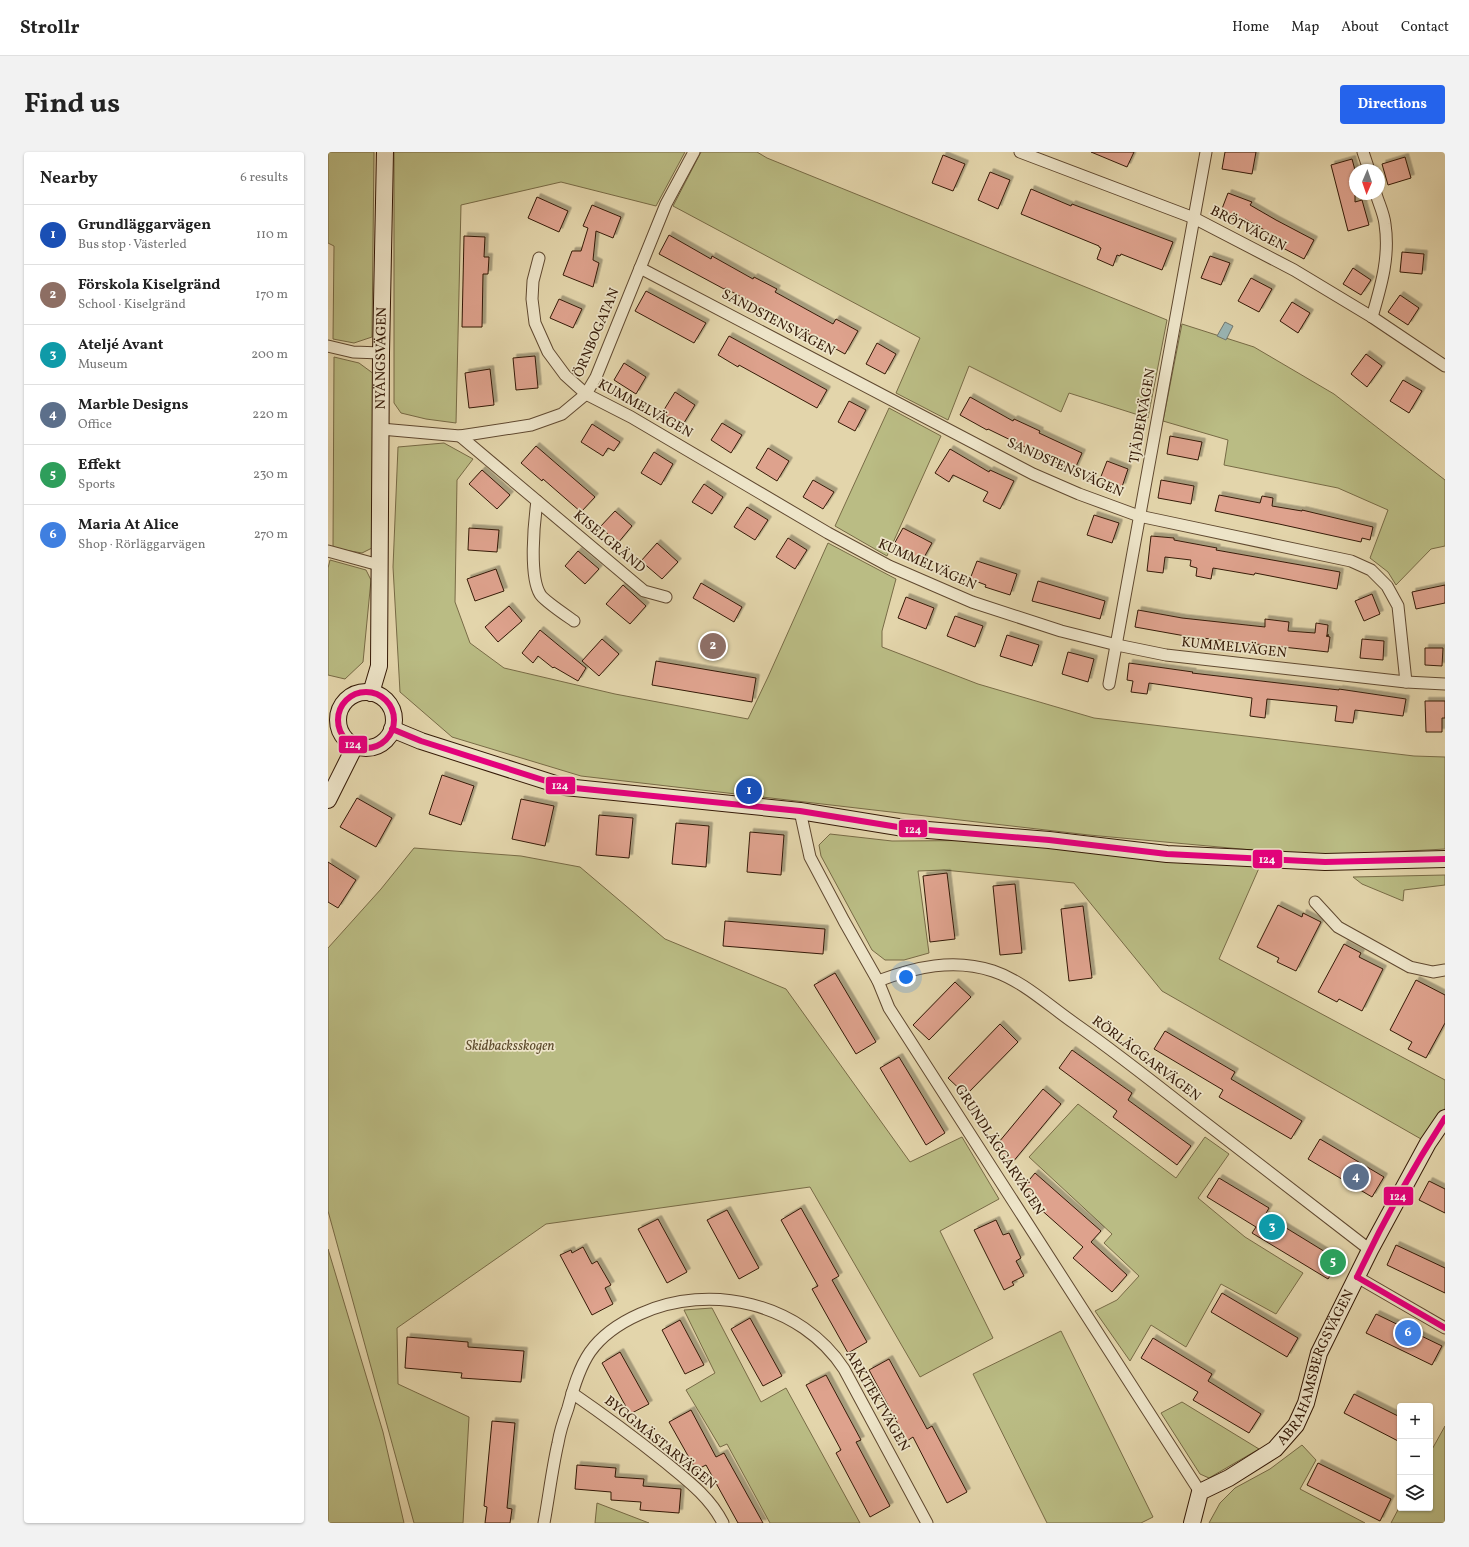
<!DOCTYPE html>
<html lang="en">
<head>
<meta charset="utf-8">
<style>
	:root { --surface:#fff; --page:#f2f2f2; --text:#222; --muted:#767676; --line:#e0e0e0; --accent:#2563eb }
	body { margin:0; font-family:Vollkorn,serif; background:var(--page); color:var(--text) }
	.controls { position:absolute; right:12px; bottom:12px; display:grid; overflow:hidden; border-radius:4px; box-shadow:0 1px 3px #0004 }
	.controls button { width:36px; height:36px; display:grid; place-items:center; padding:0; border:0; border-bottom:1px solid var(--line); background:var(--surface); color:var(--text); font:20px sans-serif }
	.compass { position:absolute; left:1021px; top:12px; width:36px; height:36px; border-radius:50%; background:var(--surface); box-shadow:0 1px 3px #0004; rotate:182deg }
	.you { position:absolute; left:578px; top:825px; width:14px; height:14px; margin:-10px; border:3px solid #fff; border-radius:50%; background:#1a73e8; box-shadow:0 0 0 6px #1a73e833 }
	.badge { display:grid; place-items:center; width:26px; height:26px; border-radius:50%; background:var(--accent); color:#fff; font-size:13px; font-weight:700 }
	.pin { position:absolute; translate:-50% -50%; border:2px solid #fff; box-shadow:0 1px 4px #0006 }
	.list { margin:0; padding:0; list-style:none }
	h2 { display:flex; justify-content:space-between; align-items:center; height:52px; margin:0; padding:0 16px; font-size:17px }
	h2 small { font-size:13px; font-weight:400; color:var(--muted) }
	.list li { display:grid; grid-template-columns:26px 1fr auto; gap:12px; align-items:center; box-sizing:border-box; height:60px; padding:0 16px; border-top:1px solid var(--line) }
	.list b { display:block; font-size:15px; white-space:nowrap }
	.list p { margin:0; font-size:13px; white-space:nowrap; color:var(--muted) }
	.list em { font-size:13px; font-style:normal; color:var(--muted) }
	.icon { flex:none; width:22px; height:22px; fill:none; stroke:currentColor; stroke-width:2; stroke-linecap:round; stroke-linejoin:round }
	.map { position:relative; flex:none; width:1117px; height:1371px; overflow:hidden; border-radius:4px }
	header { display:flex; align-items:center; gap:24px; box-sizing:border-box; height:56px; padding:0 20px; background:var(--surface); border-bottom:1px solid var(--line) }
	header strong { font-size:19px }
	nav { display:flex; gap:22px; margin-inline-start:auto; font-size:14px }
	.intro { display:flex; align-items:center; justify-content:space-between; box-sizing:border-box; height:96px; padding:0 24px }
	h1 { margin:0; font-size:28px }
	.button { padding:10px 18px; border-radius:4px; background:var(--accent); color:#fff; font-size:14px; font-weight:700 }
	main { display:flex; gap:24px; padding:0 24px }
	aside { flex:1; background:var(--surface); border-radius:4px; box-shadow:0 1px 3px #0004 }
	.map>svg:first-child { display:block }
	.green { fill:#babc84; stroke:#786b46 }
	.water { fill:#9ab6b5; stroke:#72786f }
	.building { fill:#dea28d; stroke:#351a07; filter:url(#shadow) }
	.lines { fill:none; stroke-linecap:round; stroke-linejoin:round }
	.street-casing { stroke:#604930; stroke-width:13 }
	.secondary-casing { stroke:#351a07; stroke-width:18 }
	.street { stroke:#ede4c8; stroke-width:11 }
	.secondary { stroke:#ede4c8; stroke-width:16 }
	.bus-1-casing { stroke:#ede4c8; stroke-width:9 }
	.bus-1 { stroke:#e5007d; stroke-width:6 }
	.labels { text-anchor:middle; dominant-baseline:central; stroke-width:3.5; stroke-linejoin:round; paint-order:stroke }
	.street-label { font-size:14px; fill:#351a07; stroke:#ede4c8 }
	.park-label { font-size:14px; font-style:italic; fill:#5d4b2c; stroke:#ede4c8 }
	.line-badge { stroke:#ede4c8; stroke-width:1.5 }
	.badge-label { font-size:11px; text-anchor:middle; font-weight:bold; fill:#fff }
</style>
</head>
<body>
<header>
<strong>Strollr</strong>
<nav><a>Home</a><a>Map</a><a>About</a><a>Contact</a></nav>
</header>
<div class="intro"><h1>Find us</h1><a class="button">Directions</a></div>
<main>
<aside>
<h2>Nearby<small>6 results</small></h2>
<ul class="list">
<li><span class="badge" style="background:#1a4fb4">1</span><div><b>Grundläggarvägen</b><p>Bus stop · Västerled</p></div><em>110 m</em></li>
<li><span class="badge" style="background:#8d6e63">2</span><div><b>Förskola Kiselgränd</b><p>School · Kiselgränd</p></div><em>170 m</em></li>
<li><span class="badge" style="background:#0f9aa8">3</span><div><b>Ateljé Avant</b><p>Museum</p></div><em>200 m</em></li>
<li><span class="badge" style="background:#5c6f8a">4</span><div><b>Marble Designs</b><p>Office</p></div><em>220 m</em></li>
<li><span class="badge" style="background:#2e9e5b">5</span><div><b>Effekt</b><p>Sports</p></div><em>230 m</em></li>
<li><span class="badge" style="background:#3f7fe0">6</span><div><b>Maria At Alice</b><p>Shop · Rörläggarvägen</p></div><em>270 m</em></li>
</ul>
</aside>
<div class="map">
<svg width="1117" height="1371" viewBox="0 0 1117 1371">
	<defs>
		<filter id="shadow"><feDropShadow dx="3.5" dy="-3.5" stdDeviation="0" flood-color="#0004"/></filter>
	</defs>
	<rect width="100%" height="100%" fill="#e3d5ab"/>
	<filter id="stains"><feTurbulence type="fractalNoise" baseFrequency=".005" numOctaves="4"/><feColorMatrix values="0 0 0 0 .2 0 0 0 0 .09 0 0 0 0 .02 0 0 0 .5 -.17"/></filter>
	<radialGradient id="worn" r=".72"><stop offset=".6" stop-color="#630" stop-opacity="0"/><stop offset="1" stop-color="#630" stop-opacity=".3"/></radialGradient>
	<g class="green">
		<path d="M0 0H46L44 185 26 191 5 187 6 94 0 91Z"/>
		<path d="M66 0H357L328 54 233 30 133 53 128 271 98 267 73 261 66 251Z"/>
		<path d="M373 0H429L439 6 839 168 820 266 741 241 733 260 641 214 620 268 568 241 592 186 345 54Z"/>
		<path d="M854 172 926 195 1006 242 1117 328V394L1103 397 1068 433 1060 420 1042 406 1060 358 1010 336 896 313 900 288 835 269Z"/>
		<path d="M6 205 31 211 46 222 44 396 34 401 5 396Z"/>
		<path d="M561 256 613 284 559 404 507 374Z"/>
		<path d="M116 291 145 307 129 328 127 450 142 491 176 516 287 542 420 567 440 525 500 391 568 427 554 479V495L650 532 766 566 1086 604 1117 605V697L989 704 761 683 253 624 124 585 72 540 65 415 70 295Z"/>
		<path d="M2 408 38 418 43 428 35 510 17 527 0 523V416Z"/>
		<path d="M502 682 564 689 721 688 935 707 891 807 1117 928V956L1100 991 834 839 746 731 616 718 590 719 601 801 576 808H557L544 798 493 704 491 693Z"/>
		<path d="M86 696 193 704 252 715 337 787 458 837 582 1010 634 985 671 1047 612 1079 665 1186 592 1225 482 1035 218 1072 69 1176 70 1232 141 1265 135 1371H86L0 1059V796L53 737Z"/>
		<path d="M1117 723V733L1076 738 1075 749 1034 732 1025 725Z"/>
		<path d="M750 952 848 1026 877 985 901 1002 870 1046 917 1085 975 1121 948 1162 893 1132 858 1195 823 1173 802 1209 767 1159 789 1148 811 1124 776 1091 784 1082 701 1005Z"/>
		<path d="M0 1097 55 1280 76 1371H0Z"/>
		<path d="M384 1156 433 1250 458 1236 532 1371H442L399 1292 392 1295 358 1238 387 1221 356 1158Z"/>
		<path d="M733 1179 825 1365 813 1371H719L645 1222Z"/>
		<path d="M854 1250 931 1297 881 1326 872 1322 833 1261Z"/>
		<path d="M1117 1274V1371H1063L1072 1354V1356H1102V1301Z"/>
		<path d="M974 1293 988 1308 972 1337 1037 1371H881L892 1351 907 1336 942 1317Z"/>
		<path d="M269 1351 321 1371H267Z"/>
	</g>
	<path class="water" d="M897 170 905 174 898 188 889 184Z"/>
	<g class="building">
		<path d="M763 0H806L799 15Z"/>
		<path d="M897 0H928L924 22 894 17Z"/>
		<path d="M615 3 637 12 625 39 604 31Z"/>
		<path d="M1077 5 1083 26 1060 33 1054 12Z"/>
		<path d="M1024 7 1027 18V50L1034 48 1041 73 1020 79 1003 13Z"/>
		<path d="M662 20 682 28 670 57 650 48Z"/>
		<path d="M703 37 743 54 744 52 845 90 834 118 793 102 792 104 789 103 785 114 769 107 773 96 771 95V94L693 62Z"/>
		<path d="M900 41 924 50 922 53 948 68 986 88 976 107 953 95 956 89 917 67 916 70 892 62Z"/>
		<path d="M209 45 240 59 231 80 200 66Z"/>
		<path d="M264 53 293 65 285 86 268 79 265 108 271 111 265 135 235 123 244 99H253L260 76 255 74Z"/>
		<path d="M341 83 383 107 384 104 425 127 426 125 449 137 447 140 505 172 508 167 530 179 517 202 397 136 396 137 331 102Z"/>
		<path d="M136 84 157 85 156 105H161L160 122H155L154 175H134Z"/>
		<path d="M1074 100 1096 102 1094 122 1072 120Z"/>
		<path d="M882 104 902 111 893 133 873 126Z"/>
		<path d="M1025 116 1043 128 1033 143 1015 132Z"/>
		<path d="M923 126 944 137 931 160 910 149Z"/>
		<path d="M318 139 378 171 366 191 307 159Z"/>
		<path d="M1072 143 1091 156 1080 173 1060 160Z"/>
		<path d="M231 147 254 157 245 176 222 166Z"/>
		<path d="M964 150 982 161 970 181 952 169Z"/>
		<path d="M401 184 499 238 489 256 411 213 410 215 390 203Z"/>
		<path d="M549 191 568 202 557 222 538 212Z"/>
		<path d="M1038 202 1054 214 1039 235 1023 222Z"/>
		<path d="M207 204 210 236 188 238 185 206Z"/>
		<path d="M296 211 318 225 308 242 286 228Z"/>
		<path d="M162 217 166 253 141 256 137 221Z"/>
		<path d="M1075 228 1094 239 1081 261 1062 249Z"/>
		<path d="M347 240 367 253 354 274 334 261Z"/>
		<path d="M642 245 685 269 686 267 712 279 711 281 754 301 746 319 660 277 659 278 632 263Z"/>
		<path d="M521 249 538 258 527 279 510 270Z"/>
		<path d="M394 271 414 283 403 301 383 288Z"/>
		<path d="M264 272 292 290 286 299 280 296 275 304 253 290Z"/>
		<path d="M842 284 874 290 870 308 839 302Z"/>
		<path d="M208 294 267 345 253 360 215 327 214 329 193 311Z"/>
		<path d="M440 296 461 309 449 329 428 316Z"/>
		<path d="M622 297 661 320 662 318 686 329 672 357 655 349 660 340 625 323 621 330 607 321Z"/>
		<path d="M326 300 345 312 333 333 313 321Z"/>
		<path d="M779 309 800 317 794 335 772 327Z"/>
		<path d="M154 318 182 343 169 357 141 332Z"/>
		<path d="M485 328 506 340 495 357 475 345Z"/>
		<path d="M833 328 866 334 863 352 830 346Z"/>
		<path d="M376 332 395 345 384 362 364 350Z"/>
		<path d="M891 343 932 351 934 344 945 346 944 354 974 359V358L1045 375 1042 388 1034 386 1033 390 951 372 887 359Z"/>
		<path d="M419 355 440 368 427 388 406 375Z"/>
		<path d="M287 359 304 374 290 391 272 375Z"/>
		<path d="M766 363 791 371 784 391 759 383Z"/>
		<path d="M141 376 171 378 169 400 140 398Z"/>
		<path d="M575 376 604 391 594 409 565 394Z"/>
		<path d="M823 384 846 386V388L889 396 888 398 1012 420 1009 437 927 421 926 423 885 416 883 427 868 424 869 416 862 414 863 408 837 405 835 421 819 419Z"/>
		<path d="M460 386 479 398 467 417 448 405Z"/>
		<path d="M329 391 350 410 334 427 313 409Z"/>
		<path d="M250 399 271 417 257 432 237 414Z"/>
		<path d="M649 409 689 422 682 443 657 435 658 433 642 427Z"/>
		<path d="M168 417 176 439 147 449 139 427Z"/>
		<path d="M710 429 777 449 772 467 704 449Z"/>
		<path d="M373 431 414 455 406 470 365 446Z"/>
		<path d="M295 433 318 454 302 472 278 452Z"/>
		<path d="M1117 433V451L1088 457 1084 440Z"/>
		<path d="M1044 442 1052 462 1036 469 1027 449Z"/>
		<path d="M578 445 606 456 598 477 570 466Z"/>
		<path d="M181 454 194 469 170 490 157 475Z"/>
		<path d="M810 458 854 466 937 475V467L961 470 960 479 987 481 988 471 1000 473 999 483H1001L998 484 1002 485 1000 500 874 486V487L807 475Z"/>
		<path d="M627 464 655 474 647 495 619 484Z"/>
		<path d="M212 478 258 516 250 529 226 515 225 516 210 504 205 511 194 501Z"/>
		<path d="M679 483 711 493 704 514 672 504Z"/>
		<path d="M274 487 291 502 271 524 254 509Z"/>
		<path d="M1034 487 1056 489 1055 508 1032 506Z"/>
		<path d="M1097 496H1115L1114 514 1097 513Z"/>
		<path d="M740 500 766 507 760 530 734 522Z"/>
		<path d="M328 509 428 526 424 550 324 533Z"/>
		<path d="M801 511 865 520 864 521 1011 538V537L1078 547 1075 564 1027 558 1025 571 1007 569 1009 554 939 547 937 566 922 564 924 546 821 531 819 542 803 540 805 529 799 528Z"/>
		<path d="M1097 549H1117V566H1114V580H1098Z"/>
		<path d="M114 623 146 634 133 673 101 662Z"/>
		<path d="M29 646 64 666 48 695 12 675Z"/>
		<path d="M193 647 226 654 217 694 184 687Z"/>
		<path d="M271 663 305 666 301 706 268 703Z"/>
		<path d="M348 671 381 674 378 715 344 712Z"/>
		<path d="M422 680 456 683 453 723 419 720Z"/>
		<path d="M0 710 28 728 10 756 0 750Z"/>
		<path d="M619 721 627 787 602 790 595 724Z"/>
		<path d="M687 732 694 801 672 803 665 734Z"/>
		<path d="M950 753 974 765 975 761 993 770 968 819 949 810 951 806 929 795Z"/>
		<path d="M755 754 764 826 741 829 733 757Z"/>
		<path d="M397 769 497 777 495 802 395 794Z"/>
		<path d="M1016 792 1033 801 1031 805 1055 817 1034 859 1011 847 1009 850 990 840Z"/>
		<path d="M507 821 548 890 528 902 486 833Z"/>
		<path d="M1088 828 1117 843V871L1098 906 1080 897 1084 890 1062 878Z"/>
		<path d="M627 830 643 845 601 888 585 873Z"/>
		<path d="M672 872 690 890 638 943 620 926Z"/>
		<path d="M837 879 907 920 903 927 974 969 963 987 891 945 895 938 826 897Z"/>
		<path d="M744 898 804 941 800 948 863 994 849 1013 785 965 789 959 731 916Z"/>
		<path d="M571 905 617 981 598 993 552 916Z"/>
		<path d="M715 937 733 952 684 1011 666 996Z"/>
		<path d="M992 987 1056 1025 1044 1045 980 1007Z"/>
		<path d="M707 1021 773 1079 763 1090 799 1123 784 1140 745 1106 755 1095 692 1039Z"/>
		<path d="M891 1026 941 1056 937 1063 1012 1109 1000 1127 924 1081 928 1075 879 1045Z"/>
		<path d="M1101 1029 1117 1037V1061L1091 1048Z"/>
		<path d="M473 1056 511 1124 504 1128 539 1190 520 1201 484 1137 490 1134 453 1068Z"/>
		<path d="M399 1058 431 1116 411 1127 379 1068Z"/>
		<path d="M330 1067 359 1120 339 1131 310 1077Z"/>
		<path d="M668 1068 675 1083 681 1081 693 1106 688 1109 696 1124 684 1130 686 1133 676 1138 646 1078Z"/>
		<path d="M1068 1093 1117 1116V1141L1059 1113Z"/>
		<path d="M255 1095 264 1112 269 1109 283 1133 277 1136 285 1152 264 1163 232 1103 243 1098 244 1101Z"/>
		<path d="M894 1141 970 1186 959 1205 883 1160Z"/>
		<path d="M1048 1162 1114 1194 1104 1213 1038 1181Z"/>
		<path d="M422 1166 454 1224 435 1234 403 1177Z"/>
		<path d="M352 1168 376 1213 357 1222 334 1178Z"/>
		<path d="M79 1185 140 1190V1195L196 1199 193 1230 133 1226 134 1221 77 1216Z"/>
		<path d="M825 1186 884 1222 880 1229 933 1262 921 1281 865 1248 870 1240 813 1206Z"/>
		<path d="M292 1200 321 1252 302 1262 274 1211Z"/>
		<path d="M561 1207 599 1277 604 1274 639 1340 619 1351 585 1285 579 1289 541 1218Z"/>
		<path d="M498 1223 533 1288 528 1290 562 1354 542 1365 508 1301 513 1298 478 1233Z"/>
		<path d="M1026 1242 1072 1265V1290L1016 1261Z"/>
		<path d="M363 1258 388 1305 396 1301 435 1371H410L378 1313 368 1318 341 1270Z"/>
		<path d="M164 1269 187 1271 179 1356 184 1357 182 1371H157L159 1355 156 1354Z"/>
		<path d="M990 1311 1063 1347 1052 1369 979 1333Z"/>
		<path d="M249 1313 288 1316 287 1325 316 1327 315 1334 353 1337 351 1361 312 1358 313 1350 283 1348V1340L247 1337Z"/>
	</g>
	<g class="lines">
		<defs>
			<g id="street">
				<path d="M692 0 866 66 966 118 1044 165 1117 214"/>
				<path d="M1035 0 1041 18"/>
				<path d="M211 106 205 129 204 147 207 171 220 200 237 223 258 242 303 265 500 381 561 414 644 450 733 479 789 493 838 503 1078 530 1117 532"/>
				<path d="M312 116 705 322 751 342 811 364 1023 409 1043 418 1059 434 1070 454 1078 530"/>
				<path d="M1044 165C1053 134 1062 105 1057 72 1056 62 1051 52 1048 42"/>
				<path d="M0 194 25 200 53 201"/>
				<path d="M53 277 132 284 203 273 234 262 258 242 268 225 338 52 366 0"/>
				<path d="M132 284 316 439 338 445"/>
				<path d="M209 349C206 371 201 424 212 442 215 448 239 464 246 469"/>
				<path d="M0 399 51 413"/>
				<path d="M781 532 878 0"/>
				<path d="M472 659 482 705 516 769 550 829 561 856 872 1340"/>
				<path d="M987 750 1010 775 1082 815 1105 820 1117 818"/>
				<path d="M550 829C587 815 626 806 665 819 695 829 720 853 746 871 786 899 824 929 862 959 922 1005 982 1051 1042 1098"/>
				<path d="M1029 1125 1117 1176"/>
				<path d="M244 1241C276 1263 307 1286 337 1310 359 1328 382 1345 395 1371"/>
				<path d="M216 1371C221 1344 224 1317 230 1291 232 1279 236 1267 240 1256 245 1237 251 1216 262 1200 274 1183 294 1170 312 1162 382 1130 473 1151 516 1217L599 1371"/>
			</g>
			<g id="secondary">
				<circle cx="38" cy="568" r="28"/>
				<path id="s1" d="M43 541 51 514 53 201 57 0"/>
				<path d="M64 577 93 589 237 635 472 659 576 676 721 688 839 702 997 710 1117 707"/>
				<path d="M0 648 27 594"/>
				<path id="s2" d="M864 1371 872 1340 901 1326 947 1297 968 1273 978 1251 991 1201 1042 1098 1100 991 1117 966"/>
			</g>
		</defs>
		<use href="#street" class="street-casing"/>
		<use href="#secondary" class="secondary-casing"/>
		<use href="#street" class="street"/>
		<use href="#secondary" class="secondary"/>
		<defs>
			<g id="bus-1">
				<circle cx="38" cy="568" r="28"/>
				<path d="M64 577 93 589 237 635 472 659 576 676 721 688 839 702 997 710 1117 707"/>
				<path d="M1029 1125C1055 1070 1084 1017 1117 966"/>
				<path d="M1029 1125 1117 1176"/>
			</g>
		</defs>
		<use href="#bus-1" class="bus-1-casing"/>
		<use href="#bus-1" class="bus-1"/>
	</g>
	<g class="labels">
		<g class="street-label">
			<text transform="translate(920 77) rotate(27)">BRÖTVÄGEN</text>
			<text transform="translate(450 171) rotate(28)">SANDSTENSVÄGEN</text>
			<text transform="translate(269 181) rotate(-67)">ÖRNBOGATAN</text>
			<text stroke="none"><textPath href="#s1" startOffset="336">NYÄNGSVÄGEN</textPath></text>
			<text transform="translate(317 257) rotate(29)">KUMMELVÄGEN</text>
			<text transform="translate(815 264) rotate(-80)">TJÄDERVÄGEN</text>
			<text transform="translate(737 316) rotate(24)">SANDSTENSVÄGEN</text>
			<text transform="translate(281 390) rotate(40)">KISELGRÄND</text>
			<text transform="translate(599 413) rotate(24)">KUMMELVÄGEN</text>
			<text transform="translate(906 496) rotate(6)">KUMMELVÄGEN</text>
			<text transform="translate(818 907) rotate(37)">RÖRLÄGGARVÄGEN</text>
			<text transform="translate(671 998) rotate(57)">GRUNDLÄGGARVÄGEN</text>
			<text stroke="none"><textPath href="#s2" startOffset="211">ABRAHAMSBERGSVÄGEN</textPath></text>
			<text transform="translate(549 1249) rotate(60)">ARKITEKTVÄGEN</text>
			<text transform="translate(332 1291) rotate(39)">BYGGMÄSTARVÄGEN</text>
		</g>
		<g class="park-label">
			<text x="182" y="894">Skidbacksskogen</text>
		</g>
	</g>
	<g class="line-badge">
		<rect x="10" y="583" width="30" height="19" rx="4" fill="#e5007d"/>
		<rect x="217" y="624" width="31" height="19" rx="4" fill="#e5007d"/>
		<rect x="570" y="667" width="30" height="19" rx="4" fill="#e5007d"/>
		<rect x="924" y="697" width="31" height="20" rx="4" fill="#e5007d"/>
		<rect x="1055" y="1034" width="31" height="20" rx="4" fill="#e5007d"/>
	</g>
	<g class="badge-label">
		<text x="25" y="596">124</text>
		<text x="232" y="637">124</text>
		<text x="585" y="681">124</text>
		<text x="939" y="711">124</text>
		<text x="1070" y="1048">124</text>
	</g>
	<rect width="100%" height="100%" filter="url(#stains)"/>
	<rect width="100%" height="100%" fill="url(#worn)"/>
</svg>
<div class="controls">
<button>+</button>
<button>−</button>
<button><svg class="icon" aria-label="layers" viewBox="0 0 24 24"><path d="M12 4l9 5-9 5-9-5zM3 14l9 5 9-5"/></svg></button>
</div>
<svg class="compass" viewBox="-18 -18 36 36"><path d="M0-13l5 13h-10z" fill="#e53935"/><path d="M0 13l5-13h-10z" fill="#767676"/></svg>
<div class="you"></div>
<div class="pin badge" style="left:421px;top:639px;background:#1a4fb4">1</div>
<div class="pin badge" style="left:385px;top:494px;background:#8d6e63">2</div>
<div class="pin badge" style="left:944px;top:1075px;background:#0f9aa8">3</div>
<div class="pin badge" style="left:1028px;top:1025px;background:#5c6f8a">4</div>
<div class="pin badge" style="left:1005px;top:1110px;background:#2e9e5b">5</div>
<div class="pin badge" style="left:1080px;top:1181px;background:#3f7fe0">6</div>
</div>
</main>
</body>
</html>
